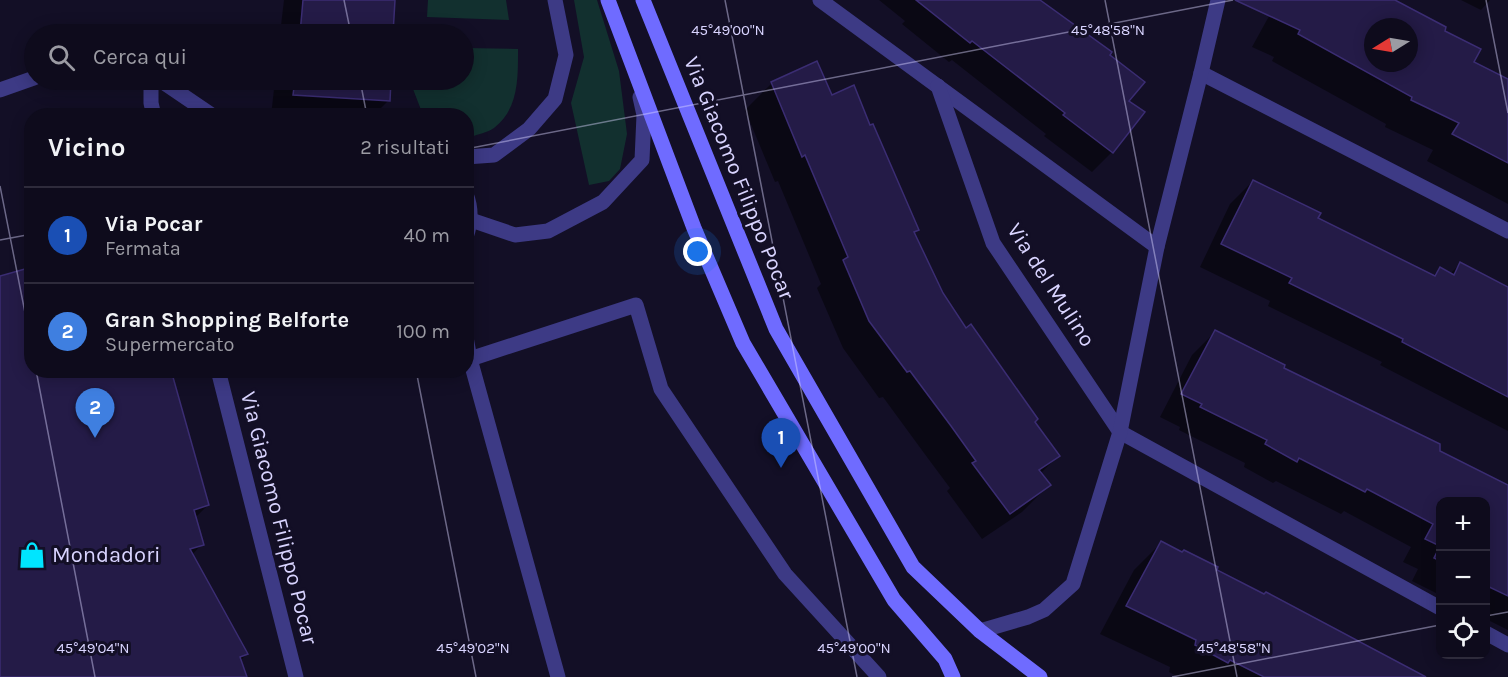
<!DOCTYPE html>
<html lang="it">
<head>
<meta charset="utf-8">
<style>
	:root { --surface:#0e0b1c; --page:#171425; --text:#f1f3f6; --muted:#9b9ba3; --line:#2e2b3b; --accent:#00e5ff }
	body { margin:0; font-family:Karla,sans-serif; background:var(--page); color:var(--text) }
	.controls { position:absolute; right:18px; bottom:18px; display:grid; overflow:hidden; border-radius:12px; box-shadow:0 3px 15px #0003 }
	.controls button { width:54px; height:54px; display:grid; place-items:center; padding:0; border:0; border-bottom:2px solid var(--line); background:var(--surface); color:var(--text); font:30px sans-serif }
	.compass { position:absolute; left:1364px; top:18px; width:54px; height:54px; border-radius:50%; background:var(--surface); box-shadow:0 3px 15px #0003; rotate:259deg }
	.you { position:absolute; left:698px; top:252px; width:21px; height:21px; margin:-15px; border:4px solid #fff; border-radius:50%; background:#1a73e8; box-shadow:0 0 0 9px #1a73e833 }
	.badge { display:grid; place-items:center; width:39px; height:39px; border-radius:50%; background:var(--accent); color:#fff; font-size:20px; font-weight:700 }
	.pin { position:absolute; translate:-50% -50px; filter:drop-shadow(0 2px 3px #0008) }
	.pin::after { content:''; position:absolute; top:32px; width:21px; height:18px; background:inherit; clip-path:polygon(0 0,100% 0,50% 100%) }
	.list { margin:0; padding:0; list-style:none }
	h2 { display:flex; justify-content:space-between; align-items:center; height:78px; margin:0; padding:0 24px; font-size:26px }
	h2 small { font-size:20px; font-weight:400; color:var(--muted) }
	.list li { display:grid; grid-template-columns:39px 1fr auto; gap:18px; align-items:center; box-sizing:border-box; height:96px; padding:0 24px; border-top:2px solid var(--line) }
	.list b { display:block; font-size:22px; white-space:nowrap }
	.list p { margin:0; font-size:20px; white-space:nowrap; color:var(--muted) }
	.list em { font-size:20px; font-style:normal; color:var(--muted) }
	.icon { flex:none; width:33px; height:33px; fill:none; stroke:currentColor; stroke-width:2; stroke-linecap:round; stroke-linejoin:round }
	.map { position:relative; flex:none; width:1508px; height:677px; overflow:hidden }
	.search { position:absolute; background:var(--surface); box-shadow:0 3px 15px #0003; left:24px; top:24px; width:450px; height:66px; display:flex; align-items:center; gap:15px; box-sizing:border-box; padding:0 21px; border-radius:33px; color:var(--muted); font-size:22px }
	.panel { position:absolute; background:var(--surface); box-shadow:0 3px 15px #0003; left:24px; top:108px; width:450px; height:270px; border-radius:24px }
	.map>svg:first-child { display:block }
	.green { fill:#12302f }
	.shadow { fill:#0007; fill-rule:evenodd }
	.building { fill:#241b47; stroke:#3b2d73; stroke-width:1.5; fill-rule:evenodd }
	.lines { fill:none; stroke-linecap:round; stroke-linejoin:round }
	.service { stroke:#3d3a85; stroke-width:15 }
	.minor { stroke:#3d3a85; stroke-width:15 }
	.secondary { stroke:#6f6bff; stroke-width:15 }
	.ticks { fill:none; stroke:#d9d4ff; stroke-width:1.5; stroke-opacity:0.45 }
	.labels { text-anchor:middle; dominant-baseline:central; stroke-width:6; stroke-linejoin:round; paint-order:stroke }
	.street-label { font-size:22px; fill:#d9d4ff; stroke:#130f26 }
	.poi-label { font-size:22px; fill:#d9d4ff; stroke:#130f26; text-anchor:start }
	.ticks-label { font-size:15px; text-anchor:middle; fill:#d9d4ff; stroke:#130f26; stroke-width:6; stroke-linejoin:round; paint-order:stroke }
</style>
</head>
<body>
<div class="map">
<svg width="1508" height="677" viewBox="0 0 1508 677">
	<rect width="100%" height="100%" fill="#130f26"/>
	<g class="green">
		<path d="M428 0H506L509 20 427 17Z"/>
		<path d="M574 0H597L619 71 627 134 620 169 609 181 589 185 571 103 584 57Z"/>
		<path d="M464 48 518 49C518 77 519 109 494 128 487 133 475 135 467 138L466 116 423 115 413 89V80H464Z"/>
	</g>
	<g class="shadow">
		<path d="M284 0H393L392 34H280Z"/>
		<path d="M879 0H1041L1108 56 1127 101 1112 152 1092 172 1044 136 1046 134 952 60 949 62 902 24 905 21Z"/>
		<path d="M1278 0H1392L1443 31 1472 63 1508 81V204L1427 161 1433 150 1385 127 1386 124 1272 61 1274 57 1252 47ZM1373 27H1409V63H1373Z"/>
		<path d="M1461 0H1490L1481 10Z"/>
		<path d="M275 80H390L389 100 373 116H271Z"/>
		<path d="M772 83 831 97 869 127 917 230 913 234 941 293 1058 456 1040 474 1049 485 1022 512 982 539 947 491 950 488 924 453 883 397 879 398 843 348 817 288 821 284 778 181 775 182 745 110Z"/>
		<path d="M1253 181 1316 218 1433 276 1440 269 1450 274 1460 264 1508 289V431L1380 365 1382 362 1268 306 1270 301 1200 267 1230 204Z"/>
		<path d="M0 278 32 370 208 505 195 518 202 544 192 555 247 654 240 661 245 677H0Z"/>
		<path d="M1215 332 1282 369 1508 487V630L1486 619V502H1440V595L1412 581 1418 569 1403 562 1411 547 1344 511 1341 514 1276 481 1273 483 1244 467 1245 463 1179 430 1180 427 1160 417 1192 355Z"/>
		<path d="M1161 543 1215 571 1425 677H1178L1169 672 1170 667 1100 634 1134 570Z"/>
	</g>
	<g class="building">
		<path d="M303 0H395L393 34H300Z"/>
		<path d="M916 0H1040L1112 52 1110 55 1145 82 1129 101 1145 112 1113 153 1063 115 1065 113 972 41 970 43Z"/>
		<path d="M1235 0H1395L1446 27 1445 31 1481 49 1474 62 1508 79V163L1452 134 1459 123 1411 100 1412 97 1298 34 1300 30ZM1373 27H1409V63H1373Z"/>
		<path d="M817 61 832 95 854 85 870 125 873 124 919 230 914 232 943 293 966 328 971 324 997 361 1038 419 1035 422 1060 456 1039 470 1051 485 1010 514 972 463 976 461 951 426 910 371 907 372 869 321 843 260 848 257 805 155 802 157 771 82Z"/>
		<path d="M295 80H391L390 101 293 95Z"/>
		<path d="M1253 180 1321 213 1318 218 1435 276 1440 267 1454 275 1460 262 1508 287V397L1402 342 1403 339 1289 283 1292 278 1221 244Z"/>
		<path d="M32 267V370H171L209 505 194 510 204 545 190 549 248 654 240 657 247 677H0V276Z"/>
		<path d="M1215 330 1285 365 1284 368 1440 444V451L1508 485V596L1485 585V501H1440V561L1434 558 1440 546 1425 539 1433 524 1367 489 1365 492 1299 458 1297 462 1265 444 1267 440 1200 407 1202 404 1181 394Z"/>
		<path d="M1161 541 1182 552 1184 550 1218 567 1217 570 1264 594 1266 592 1426 677H1264L1230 660 1228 663 1195 645 1196 640 1126 606Z"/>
	</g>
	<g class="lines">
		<g class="service">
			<path d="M151 80V103L154 116"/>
			<path d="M160 80 213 116"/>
			<path d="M0 90 34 78"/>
			<path d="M466 157 494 155 529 129 555 99 566 55 555 0"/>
			<path d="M466 194C472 209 471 223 466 237"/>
			<path d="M471 220 515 235 548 231 603 202 642 160 644 115 640 97"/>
			<path d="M466 337 470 359 558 677"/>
			<path d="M470 359 636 305 661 389 785 574 879 677"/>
			<path d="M218 370 296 677"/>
		</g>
		<g class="minor">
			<path d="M820 0 1157 247"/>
			<path d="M1201 73 1508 231"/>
			<path d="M938 86 993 243 1120 432 1440 608"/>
			<path d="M980 631 1028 617 1044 610 1073 584 1120 432 1157 247 1201 73 1218 0"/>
			<path d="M1486 633 1508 645"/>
		</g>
		<g class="secondary">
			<path d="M608 0 694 228 743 343 894 600 945 659 953 677"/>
			<path d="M643 0 776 329 913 567 980 631 1040 677"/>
		</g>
	</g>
	<path class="ticks" d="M344 0 351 34M725 0 857 677M1105 0 1237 677M1486 0 1508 113M360 80 367 116M466 149 1233 0M0 186 32 348M0 240 32 234M36 370 95 677M416 370 476 677M1486 616 1508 612M1172 677 1440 625"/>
	<defs>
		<symbol id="shop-bare" viewBox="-9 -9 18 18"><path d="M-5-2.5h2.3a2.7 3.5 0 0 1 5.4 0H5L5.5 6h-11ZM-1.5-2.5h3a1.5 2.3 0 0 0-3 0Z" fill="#00e5ff" stroke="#130f26" stroke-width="2.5" paint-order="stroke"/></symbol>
	</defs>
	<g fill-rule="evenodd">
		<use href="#shop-bare" x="13" y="536" width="38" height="38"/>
	</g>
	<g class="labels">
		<g class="street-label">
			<text transform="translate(739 178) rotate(68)">Via Giacomo Filippo Pocar</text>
			<text transform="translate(1051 285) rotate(57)">Via del Mulino</text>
			<text transform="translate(279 518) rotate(76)">Via Giacomo Filippo Pocar</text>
		</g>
		<g class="poi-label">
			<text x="52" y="555">Mondadori</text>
		</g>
	</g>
	<g class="ticks-label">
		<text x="728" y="35">45°49'00"N</text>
		<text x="1108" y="35">45°48'58"N</text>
		<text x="93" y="653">45°49'04"N</text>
		<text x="473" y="653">45°49'02"N</text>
		<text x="854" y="653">45°49'00"N</text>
		<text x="1234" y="653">45°48'58"N</text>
	</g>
</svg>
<div class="controls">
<button>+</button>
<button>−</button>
<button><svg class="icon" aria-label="locate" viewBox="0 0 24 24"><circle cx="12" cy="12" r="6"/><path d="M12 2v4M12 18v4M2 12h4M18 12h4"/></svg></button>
</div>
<svg class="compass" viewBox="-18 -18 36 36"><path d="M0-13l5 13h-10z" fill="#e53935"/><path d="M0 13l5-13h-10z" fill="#9b9ba3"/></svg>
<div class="you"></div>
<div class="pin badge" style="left:781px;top:468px;background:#1a4fb4">1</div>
<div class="pin badge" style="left:95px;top:438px;background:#3f7fe0">2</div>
<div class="search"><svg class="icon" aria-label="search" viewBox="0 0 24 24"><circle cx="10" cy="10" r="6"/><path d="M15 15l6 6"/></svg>Cerca qui</div>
<section class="panel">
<h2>Vicino<small>2 risultati</small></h2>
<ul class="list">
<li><span class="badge" style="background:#1a4fb4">1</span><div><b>Via Pocar</b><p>Fermata</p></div><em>40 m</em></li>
<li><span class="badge" style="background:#3f7fe0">2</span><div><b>Gran Shopping Belforte</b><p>Supermercato</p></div><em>100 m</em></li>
</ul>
</section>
</div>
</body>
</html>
